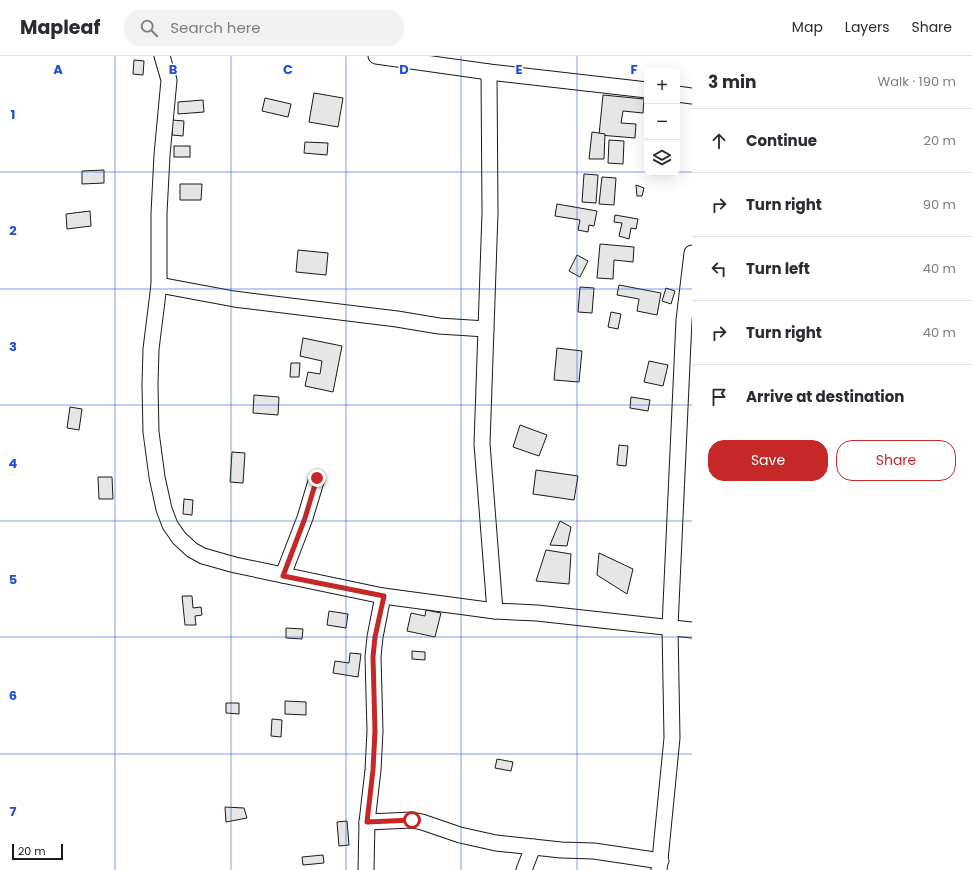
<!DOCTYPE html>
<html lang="en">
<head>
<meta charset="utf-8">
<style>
	:root { --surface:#fff; --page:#f2f2f3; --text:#2b2b33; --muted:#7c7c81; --line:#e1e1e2; --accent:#c62828 }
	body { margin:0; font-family:Poppins,sans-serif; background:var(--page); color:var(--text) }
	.controls { position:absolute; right:12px; top:12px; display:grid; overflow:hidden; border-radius:8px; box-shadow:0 4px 16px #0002 }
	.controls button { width:36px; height:36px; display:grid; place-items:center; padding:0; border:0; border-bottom:1px solid var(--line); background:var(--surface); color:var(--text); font:20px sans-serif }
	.scale { position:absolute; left:12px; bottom:10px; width:51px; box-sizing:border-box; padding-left:4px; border:2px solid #1a1a1a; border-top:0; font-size:11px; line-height:14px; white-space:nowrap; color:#1a1a1a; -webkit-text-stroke:3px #fff; paint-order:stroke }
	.stop { position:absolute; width:12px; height:12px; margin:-9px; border:3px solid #c62828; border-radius:50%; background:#fff }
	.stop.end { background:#c62828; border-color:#fff; box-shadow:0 1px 4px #0008 }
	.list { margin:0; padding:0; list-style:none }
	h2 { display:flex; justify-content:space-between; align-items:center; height:52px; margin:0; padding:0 16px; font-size:17px }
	h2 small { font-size:13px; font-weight:400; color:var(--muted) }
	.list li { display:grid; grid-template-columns:26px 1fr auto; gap:12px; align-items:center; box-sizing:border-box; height:64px; padding:0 16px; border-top:1px solid var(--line) }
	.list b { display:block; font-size:15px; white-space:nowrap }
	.list em { font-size:13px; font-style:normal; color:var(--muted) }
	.actions { display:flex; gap:8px; padding:12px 16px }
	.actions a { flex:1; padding:9px 0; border:1px solid var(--accent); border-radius:16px; text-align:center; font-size:14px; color:var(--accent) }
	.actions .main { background:var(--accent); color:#fff }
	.icon { flex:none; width:22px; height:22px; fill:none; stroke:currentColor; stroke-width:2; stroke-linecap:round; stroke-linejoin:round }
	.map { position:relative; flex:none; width:692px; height:814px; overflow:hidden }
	header { display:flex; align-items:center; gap:24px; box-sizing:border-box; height:56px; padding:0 20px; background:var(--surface); border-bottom:1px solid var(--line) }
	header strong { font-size:19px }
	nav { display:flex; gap:22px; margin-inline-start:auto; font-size:14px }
	.search { width:280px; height:36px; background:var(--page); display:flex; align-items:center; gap:10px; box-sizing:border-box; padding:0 14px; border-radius:16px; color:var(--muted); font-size:15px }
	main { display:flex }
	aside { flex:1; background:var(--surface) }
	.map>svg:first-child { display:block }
	.building { fill:#e6e6e6; stroke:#1a1a1a }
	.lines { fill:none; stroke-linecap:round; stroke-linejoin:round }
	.street-casing { stroke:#1a1a1a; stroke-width:17 }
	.street { stroke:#fff; stroke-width:15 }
	.route { stroke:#c62828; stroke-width:5 }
	.grid { fill:none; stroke:#1d4ed8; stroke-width:1; stroke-opacity:0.55 }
	.grid-label { font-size:13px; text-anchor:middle; font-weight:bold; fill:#1d4ed8; stroke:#fff; stroke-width:3; stroke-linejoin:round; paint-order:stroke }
</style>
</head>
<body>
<header>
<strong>Mapleaf</strong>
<div class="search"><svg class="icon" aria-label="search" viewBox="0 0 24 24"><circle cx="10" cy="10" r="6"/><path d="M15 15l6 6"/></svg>Search here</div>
<nav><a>Map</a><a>Layers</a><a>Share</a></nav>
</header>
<main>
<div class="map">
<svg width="692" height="814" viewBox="0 0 692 814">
	<rect width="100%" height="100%" fill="#fff"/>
	<g class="building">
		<path d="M134 4 144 5 143 19 133 18Z"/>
		<path d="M314 37 343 42 338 71 309 66Z"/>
		<path d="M603 39 644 43 643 57 623 55 621 67 636 68 635 82 599 79Z"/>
		<path d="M265 42 291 48 288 61 262 55Z"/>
		<path d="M203 44 204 56 178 58V46Z"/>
		<path d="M172 64 184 65 183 80 172 79Z"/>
		<path d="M592 76 605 78 604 103H589Z"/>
		<path d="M609 84 624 85 623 108 608 107Z"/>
		<path d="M305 86 328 87 327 99 304 97Z"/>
		<rect x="174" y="90" width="16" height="11"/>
		<path d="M104 114V127L82 128V115Z"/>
		<path d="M584 118 598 119 596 147 582 146Z"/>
		<path d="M602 121 616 122 614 149 599 148Z"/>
		<path d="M180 128H202L201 144H180Z"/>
		<path d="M636 129 644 132 642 140H637Z"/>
		<path d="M557 148 597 155 594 170 589 169 588 176 578 174 580 164 555 160Z"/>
		<path d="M90 155 91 170 67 173 66 158Z"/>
		<path d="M615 159 638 163 636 173 631 172 629 183 619 180 622 167 614 166Z"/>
		<path d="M600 188 634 191 633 206 614 204 613 223 597 222Z"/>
		<path d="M298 194 328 197 326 219 296 216Z"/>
		<path d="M577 199 588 205 580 221 569 215Z"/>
		<path d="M619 229 661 237 657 259 637 255 639 243 617 239Z"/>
		<path d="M580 231 594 232 592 257 578 256Z"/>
		<path d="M666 232 675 235 671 248 662 245Z"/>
		<path d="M611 256 621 258 618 273 608 271Z"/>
		<path d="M303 282 342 290 333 336 305 330 308 316 320 318 322 305 300 300Z"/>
		<path d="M557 292 582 295 579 326 554 324Z"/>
		<path d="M649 305 668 309 663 330 644 326Z"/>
		<path d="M291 307H300L299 321H290Z"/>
		<path d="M254 339 279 341 278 359 253 357Z"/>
		<path d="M631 341 650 344 648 355 630 352Z"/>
		<path d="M70 351 82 353 79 374 67 372Z"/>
		<path d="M520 369 547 379 539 400 513 391Z"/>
		<path d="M619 389 628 390 626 410 617 409Z"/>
		<path d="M232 396 245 397 243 427 230 426Z"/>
		<path d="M536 414 578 420 574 444 533 438Z"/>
		<path d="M98 421H112L113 443H99Z"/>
		<path d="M184 443 193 444 192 459 183 458Z"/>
		<path d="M560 465 571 471 567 490 550 489Z"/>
		<path d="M546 494 571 498 569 528 536 525Z"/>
		<path d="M599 497 633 513 627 538 597 519Z"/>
		<path d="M182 540H192L193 552 201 551 202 559 195 560 196 569H185Z"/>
		<path d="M426 554 441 557 435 581 407 575 411 557 425 560Z"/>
		<path d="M329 555 348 558 346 572 327 569Z"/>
		<path d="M286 572 303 573 302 583 286 582Z"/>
		<path d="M412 595 425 596V604L412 603Z"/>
		<path d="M350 597 361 598 358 621 333 617 335 605 349 607Z"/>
		<path d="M285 645 306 646V659L285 658Z"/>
		<path d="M226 647H239V658L226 657Z"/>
		<path d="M272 663 282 664 281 681 271 680Z"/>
		<path d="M497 703 513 706 511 715 495 712Z"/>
		<path d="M225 751 244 752 247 762 226 766Z"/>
		<path d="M347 765 349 789 339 790 337 766Z"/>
		<path d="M323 799 324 807 303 809 302 801Z"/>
	</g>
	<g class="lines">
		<defs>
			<g id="street">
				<path d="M162 0 169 24 162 99 159 157V229L151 293 150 329 151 376 157 421 164 453 170 469 179 482 192 494 203 500 235 509 383 540 495 555 537 557 692 574"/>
				<path d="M376 0 489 16 647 34"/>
				<path d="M489 16 490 157 482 388 495 555"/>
				<path d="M677 38 692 40"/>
				<path d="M159 229 234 243 397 263 439 270 486 273"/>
				<path d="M283 519 305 462 317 422"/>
				<path d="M367 766 373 714 375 675 373 601 375 581 383 540"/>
				<path d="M366 814 367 766 412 764 422 766 460 779 496 787 561 794 594 795 661 805"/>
				<path d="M524 814 533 791"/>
				<path d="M659 814 672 682 670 571 684 264 692 197"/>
			</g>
		</defs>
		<use href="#street" class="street-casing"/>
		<use href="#street" class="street"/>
	</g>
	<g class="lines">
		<path class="route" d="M317 422 305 462 283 520 384 540 375 581 373 601 375 675 373 714 367 766 412 764"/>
	</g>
	<path class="grid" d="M115 0V814M231 0V814M346 0V814M461 0V814M577 0V814M0 116H647M677 116H692M0 233H692M0 349H692M0 465H692M0 581H692M0 698H692"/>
	<g class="grid-label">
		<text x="58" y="18">A</text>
		<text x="173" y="18">B</text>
		<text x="288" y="18">C</text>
		<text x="404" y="18">D</text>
		<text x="519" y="18">E</text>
		<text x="634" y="18">F</text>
		<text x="13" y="63">1</text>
		<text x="13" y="179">2</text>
		<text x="13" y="295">3</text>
		<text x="13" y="412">4</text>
		<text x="13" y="528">5</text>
		<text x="13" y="644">6</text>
		<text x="13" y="760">7</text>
	</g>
</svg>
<div class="controls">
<button>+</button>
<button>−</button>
<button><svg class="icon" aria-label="layers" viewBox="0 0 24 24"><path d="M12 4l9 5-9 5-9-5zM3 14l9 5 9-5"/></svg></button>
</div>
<div class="scale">20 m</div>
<div class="stop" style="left:412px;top:764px"></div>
<div class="stop end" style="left:317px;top:422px"></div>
</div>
<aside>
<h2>3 min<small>Walk · 190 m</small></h2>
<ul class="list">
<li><svg class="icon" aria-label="ahead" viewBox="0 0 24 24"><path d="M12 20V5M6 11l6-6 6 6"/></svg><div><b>Continue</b></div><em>20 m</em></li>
<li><svg class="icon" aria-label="right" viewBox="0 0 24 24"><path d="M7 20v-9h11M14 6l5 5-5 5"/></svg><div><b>Turn right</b></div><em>90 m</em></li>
<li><svg class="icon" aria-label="left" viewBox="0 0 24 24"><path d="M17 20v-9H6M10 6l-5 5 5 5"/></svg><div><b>Turn left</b></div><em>40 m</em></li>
<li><svg class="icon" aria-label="right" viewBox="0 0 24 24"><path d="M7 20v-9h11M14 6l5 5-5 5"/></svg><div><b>Turn right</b></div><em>40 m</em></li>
<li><svg class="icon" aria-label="arrive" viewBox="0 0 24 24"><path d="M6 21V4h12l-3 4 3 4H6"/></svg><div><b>Arrive at destination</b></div></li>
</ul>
<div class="actions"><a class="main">Save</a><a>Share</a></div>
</aside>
</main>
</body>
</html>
